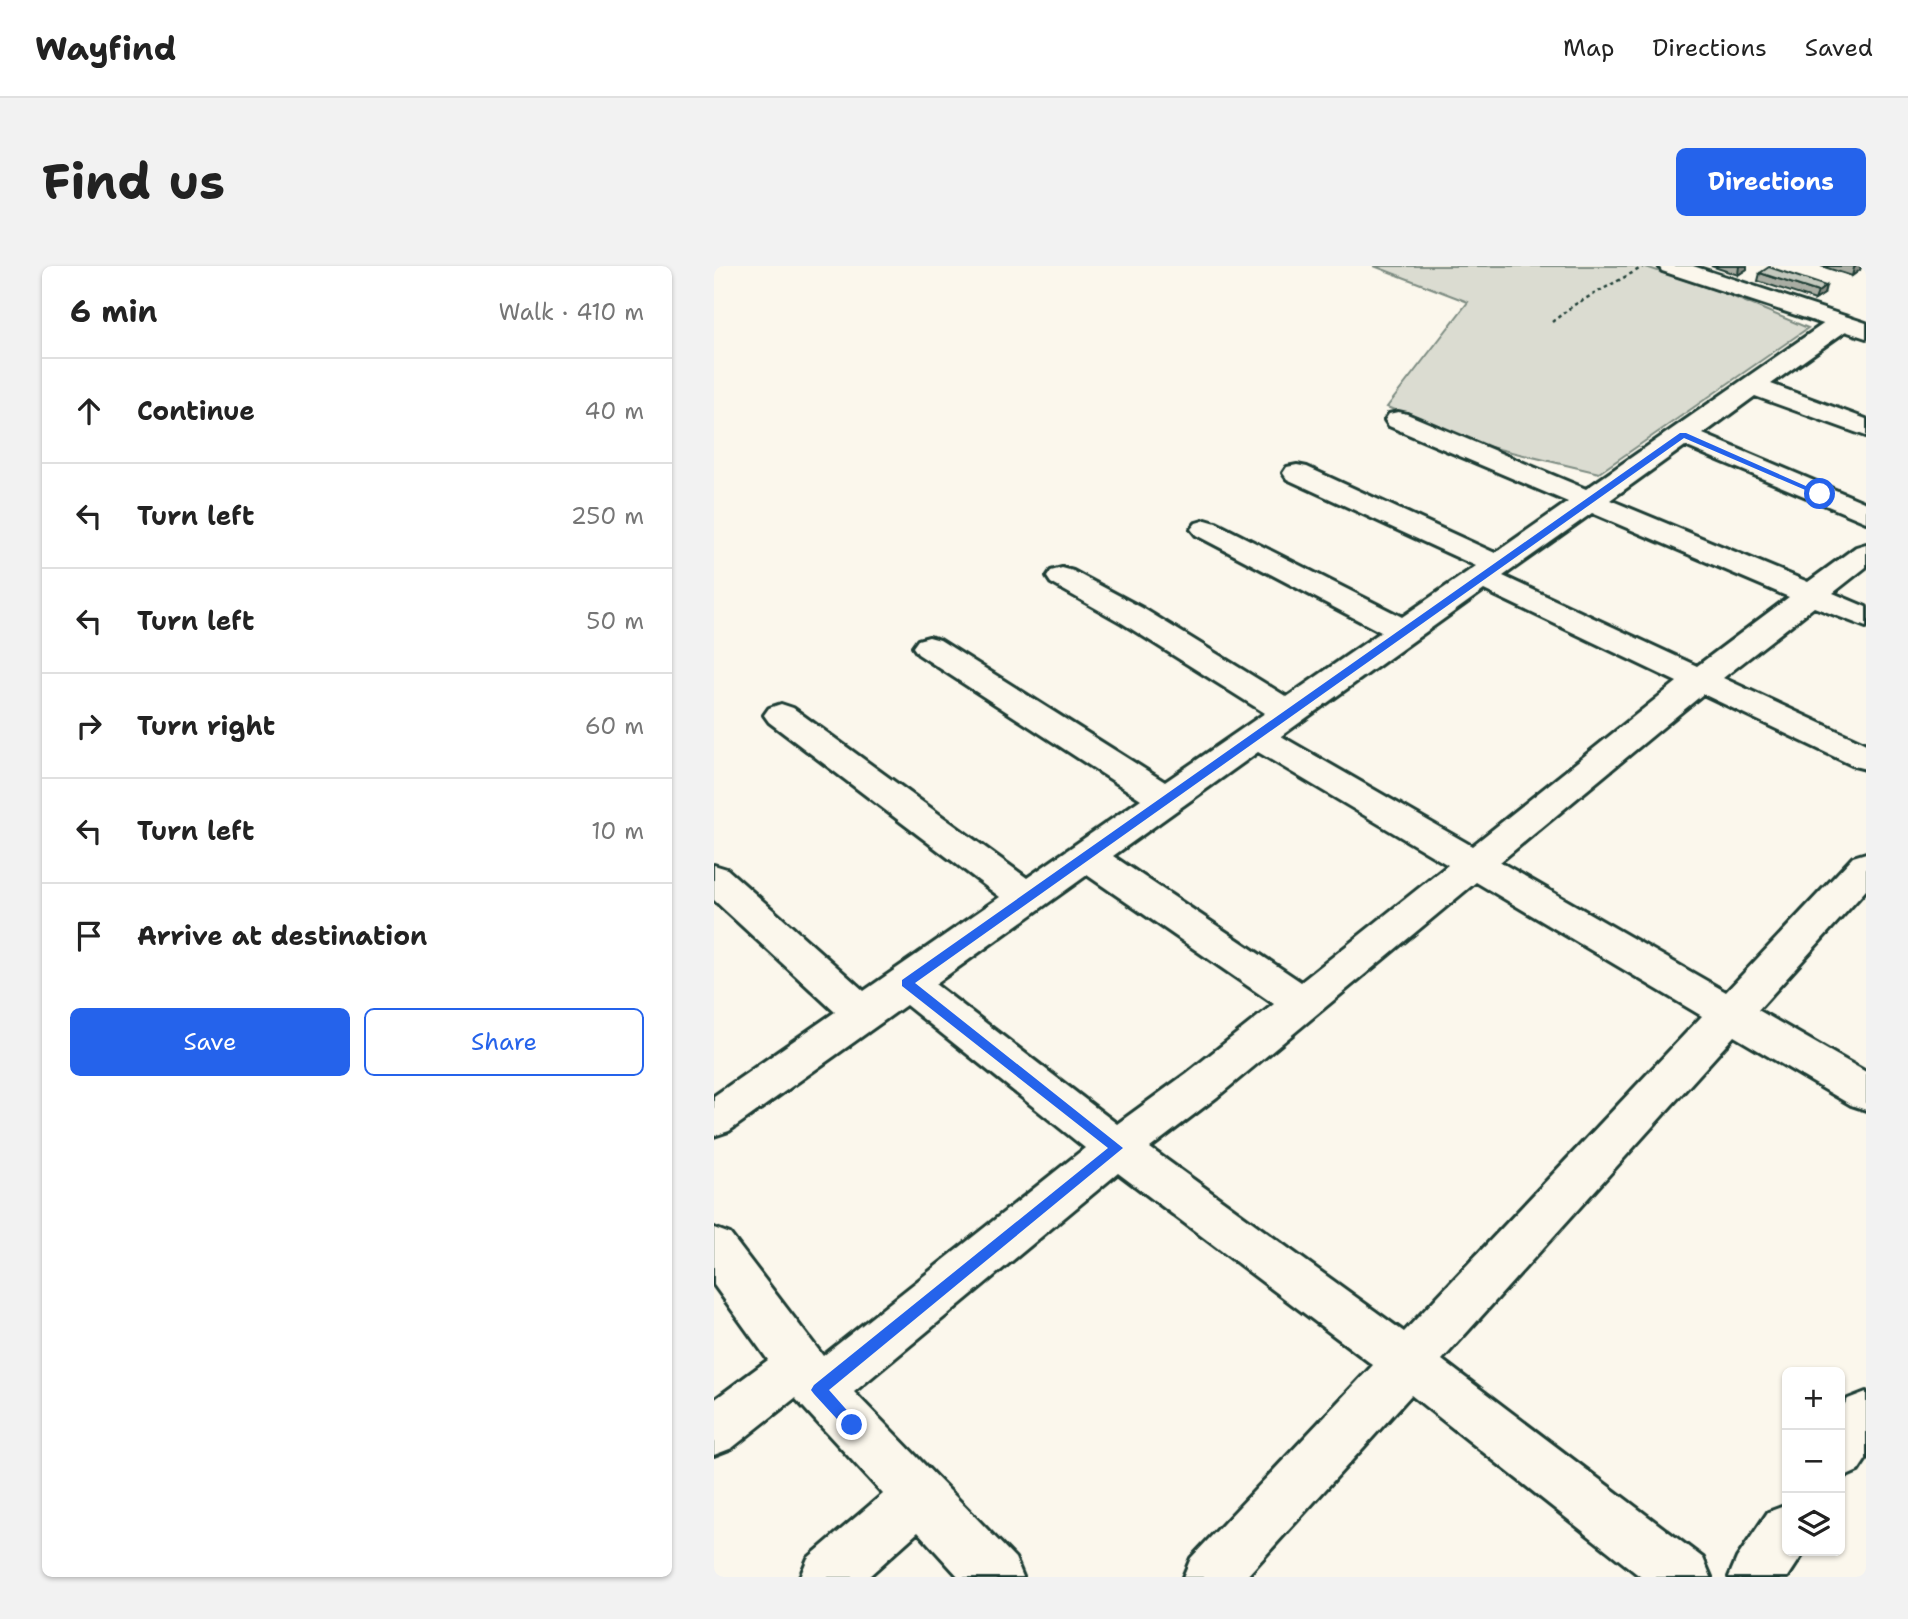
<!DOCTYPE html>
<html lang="en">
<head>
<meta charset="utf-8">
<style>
	:root { --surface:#fff; --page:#f2f2f2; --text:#222; --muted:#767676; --line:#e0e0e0; --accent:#2563eb }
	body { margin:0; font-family:"Shantell Sans",sans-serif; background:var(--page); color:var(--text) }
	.controls { position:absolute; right:21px; bottom:21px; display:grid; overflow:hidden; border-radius:10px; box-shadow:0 2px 5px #0004 }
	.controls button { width:63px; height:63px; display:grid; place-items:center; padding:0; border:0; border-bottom:2px solid var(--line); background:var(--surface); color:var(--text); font:35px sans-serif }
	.stop { position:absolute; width:21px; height:21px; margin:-16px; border:5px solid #2563eb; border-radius:50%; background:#fff }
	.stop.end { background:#2563eb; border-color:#fff; box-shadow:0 2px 7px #0008 }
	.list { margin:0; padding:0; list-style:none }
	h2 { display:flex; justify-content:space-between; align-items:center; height:91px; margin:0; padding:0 28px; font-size:30px }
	h2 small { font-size:23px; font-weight:400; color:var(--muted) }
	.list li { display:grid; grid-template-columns:46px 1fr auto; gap:21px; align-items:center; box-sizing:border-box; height:105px; padding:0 28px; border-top:2px solid var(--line) }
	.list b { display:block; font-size:26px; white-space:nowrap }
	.list em { font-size:23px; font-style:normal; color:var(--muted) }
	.actions { display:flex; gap:14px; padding:21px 28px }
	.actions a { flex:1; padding:16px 0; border:2px solid var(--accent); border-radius:10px; text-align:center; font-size:24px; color:var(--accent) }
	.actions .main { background:var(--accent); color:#fff }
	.icon { flex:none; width:38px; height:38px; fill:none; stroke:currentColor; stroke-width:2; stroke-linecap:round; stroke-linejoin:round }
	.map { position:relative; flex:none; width:1152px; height:1311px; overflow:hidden; border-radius:10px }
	header { display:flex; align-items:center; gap:42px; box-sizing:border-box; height:98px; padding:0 35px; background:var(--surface); border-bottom:2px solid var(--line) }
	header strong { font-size:33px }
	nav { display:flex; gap:38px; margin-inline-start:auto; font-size:24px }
	.intro { display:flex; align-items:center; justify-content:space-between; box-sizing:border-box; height:168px; padding:0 42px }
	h1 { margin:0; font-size:49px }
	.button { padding:18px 32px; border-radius:10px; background:var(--accent); color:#fff; font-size:24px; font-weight:700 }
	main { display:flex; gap:42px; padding:0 42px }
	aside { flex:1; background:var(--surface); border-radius:10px; box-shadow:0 2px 5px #0004 }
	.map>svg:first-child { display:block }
	.green { fill:#dbdcd1; stroke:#7d8c82; stroke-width:2 }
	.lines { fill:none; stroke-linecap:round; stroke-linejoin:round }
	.street-casing { stroke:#1f3d34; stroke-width:6 }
	.secondary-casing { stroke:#1f3d34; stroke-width:6 }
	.path { stroke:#1f3d34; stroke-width:2.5; stroke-dasharray:3.5 3.5; stroke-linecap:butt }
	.street { fill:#fbf7ec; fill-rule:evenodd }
	.secondary { fill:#fbf7ec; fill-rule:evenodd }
	.wall { fill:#a9ada3; stroke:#1f3d34; stroke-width:2 }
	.shaded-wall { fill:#898d85; stroke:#1f3d34; stroke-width:2 }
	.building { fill:#c4c9be; stroke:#1f3d34; stroke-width:2 }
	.route { fill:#2563eb }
</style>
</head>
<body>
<header>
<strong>Wayfind</strong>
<nav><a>Map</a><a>Directions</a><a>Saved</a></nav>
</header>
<div class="intro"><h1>Find us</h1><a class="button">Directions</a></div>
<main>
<aside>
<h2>6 min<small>Walk · 410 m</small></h2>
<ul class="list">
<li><svg class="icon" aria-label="ahead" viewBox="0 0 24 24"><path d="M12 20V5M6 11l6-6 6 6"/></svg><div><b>Continue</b></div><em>40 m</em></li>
<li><svg class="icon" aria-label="left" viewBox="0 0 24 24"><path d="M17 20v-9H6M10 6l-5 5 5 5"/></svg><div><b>Turn left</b></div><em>250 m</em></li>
<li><svg class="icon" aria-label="left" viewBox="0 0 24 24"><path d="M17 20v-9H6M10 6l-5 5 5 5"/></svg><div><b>Turn left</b></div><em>50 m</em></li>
<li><svg class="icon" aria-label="right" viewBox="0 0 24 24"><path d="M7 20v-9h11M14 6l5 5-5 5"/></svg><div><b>Turn right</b></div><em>60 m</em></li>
<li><svg class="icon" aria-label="left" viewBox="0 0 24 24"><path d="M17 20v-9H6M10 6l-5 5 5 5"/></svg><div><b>Turn left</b></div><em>10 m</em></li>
<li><svg class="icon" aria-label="arrive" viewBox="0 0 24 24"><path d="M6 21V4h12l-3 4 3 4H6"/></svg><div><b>Arrive at destination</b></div></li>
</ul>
<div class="actions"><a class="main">Save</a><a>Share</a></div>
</aside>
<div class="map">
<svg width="1152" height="1311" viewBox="0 0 1152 1311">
	<rect width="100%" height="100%" fill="#fbf7ec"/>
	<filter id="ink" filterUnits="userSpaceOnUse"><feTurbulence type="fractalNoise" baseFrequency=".0143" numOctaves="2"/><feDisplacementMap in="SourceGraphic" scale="14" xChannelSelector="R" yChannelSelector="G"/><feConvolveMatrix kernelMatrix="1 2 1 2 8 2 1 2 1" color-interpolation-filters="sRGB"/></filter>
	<g filter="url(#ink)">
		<path class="green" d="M660 0H929L1010 27 1094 62 885 207 764 178 673 141 754 36Z"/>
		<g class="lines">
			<defs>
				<g id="street">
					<path d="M1127 50 1136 52 1139 57 1136 62 1057 118 1152 153V170L1041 130 989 168 1152 237V256L971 180 896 234 1094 316 1142 281 1152 278V301L1119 327 1152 341V361L1100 341 1009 412 1152 478V503L1140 500 989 428 786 596 1012 726 1139 591 1152 587V624L1044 744 1152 806V844L1137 839 1020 770 728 1094 989 1292 997 1311H927L697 1129 532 1311H469L477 1292 659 1099 404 907 140 1126 301 1292 309 1311H245L204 1266 154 1311H86L94 1292 169 1228 81 1132 18 1182 0 1189V1134L54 1094 0 1019V962L16 968 109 1090 371 882 192 739 15 865 0 870V830L121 746 0 634V599L13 603 150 725 286 631 55 456 50 449 55 442 67 438 79 442 313 612 427 533 204 388 199 381 204 374 215 371 226 374 451 516 551 447 408 357 337 317 333 311 337 305 348 302 359 305 430 343 573 431 667 366 482 269 477 263 482 257 492 254 502 257 688 351 762 300 573 213 569 207 573 201 583 199 593 201 781 287 854 236 675 160 671 154 675 148 684 146 693 148 872 223 1118 52ZM878 247 1075 331 983 400 789 310ZM770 324 963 416 758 580 567 470ZM544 486 734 599 587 716 399 590ZM373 609 560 738 473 807 403 858 221 718ZM762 616 988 750 690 1066 436 882 503 831Z"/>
					<path d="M1152 1126V1193L1144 1205 1126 1213V1145L1134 1133Z"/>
					<path d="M1073 1239V1285H1091L1074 1311H1015L1023 1292 1054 1246Z"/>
				</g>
				<path id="secondary" d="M945 0H979L1152 57V72L948 5Z"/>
			</defs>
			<use href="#street" class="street-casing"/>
			<use href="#secondary" class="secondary-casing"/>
			<path class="path" d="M838 56 860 39 929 1"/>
			<use href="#street" class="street"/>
			<use href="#secondary" class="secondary"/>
		</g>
		<g class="wall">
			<path d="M997 0H1033V3L1024 9Z"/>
			<path d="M1107 0H1147L1146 4 1138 10Z"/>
			<path d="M1046 7 1110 28 1101 34 1044 15Z"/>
		</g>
		<g class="shaded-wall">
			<path d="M1025 0H1033V3L1024 9Z"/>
			<path d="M1142 0H1147L1146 4 1138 10 1140 2Z"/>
			<path d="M1112 20 1110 28 1101 34 1104 26Z"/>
		</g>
		<path class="building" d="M1055 1 1112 20 1104 26 1046 7Z"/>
	</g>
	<path class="route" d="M966 167H972L1110 228 1103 229 970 172 201 717 409 882 115 1124 146 1159 143 1164 138 1166 133 1164 100 1128 97 1124 100 1119 394 882 188 720V714Z"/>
</svg>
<div class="controls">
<button>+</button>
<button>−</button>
<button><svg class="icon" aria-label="layers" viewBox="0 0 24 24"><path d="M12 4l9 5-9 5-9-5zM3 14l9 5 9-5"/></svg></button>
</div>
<div class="stop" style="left:1106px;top:228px"></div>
<div class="stop end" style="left:138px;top:1159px"></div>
</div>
</main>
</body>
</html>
